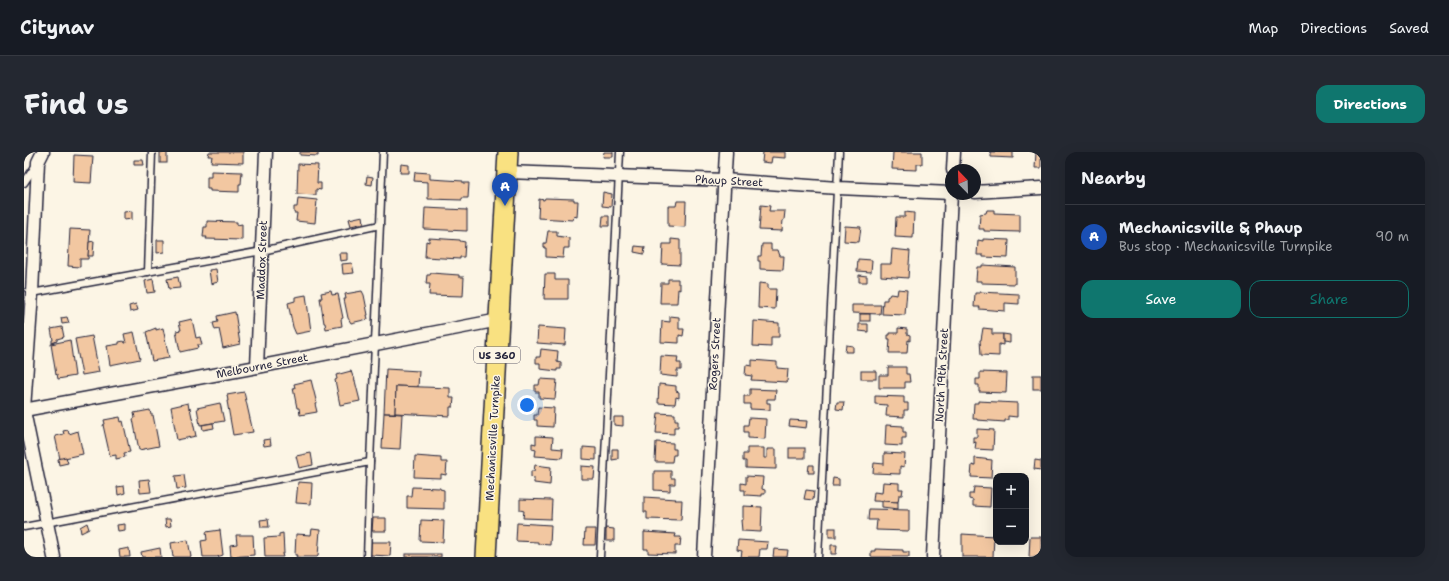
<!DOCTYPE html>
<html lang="en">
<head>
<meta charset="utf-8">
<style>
	:root { --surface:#171b24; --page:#242831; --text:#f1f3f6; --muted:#9ea1a6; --line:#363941; --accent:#0f766e }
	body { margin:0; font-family:"Shantell Sans",sans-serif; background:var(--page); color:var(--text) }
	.controls { position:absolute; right:12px; bottom:12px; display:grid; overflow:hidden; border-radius:8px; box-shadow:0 4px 16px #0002 }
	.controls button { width:36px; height:36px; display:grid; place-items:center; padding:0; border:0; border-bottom:1px solid var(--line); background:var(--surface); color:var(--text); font:20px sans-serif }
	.compass { position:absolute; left:921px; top:12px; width:36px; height:36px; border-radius:50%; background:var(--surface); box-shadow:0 4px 16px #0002; rotate:337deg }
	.you { position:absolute; left:503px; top:253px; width:14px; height:14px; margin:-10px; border:3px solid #fff; border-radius:50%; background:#1a73e8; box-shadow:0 0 0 6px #1a73e833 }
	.badge { display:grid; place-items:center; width:26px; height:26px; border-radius:50%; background:var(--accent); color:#fff; font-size:13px; font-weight:700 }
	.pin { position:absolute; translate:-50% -33px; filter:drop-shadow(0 1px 2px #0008) }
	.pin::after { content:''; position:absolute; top:21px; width:14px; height:12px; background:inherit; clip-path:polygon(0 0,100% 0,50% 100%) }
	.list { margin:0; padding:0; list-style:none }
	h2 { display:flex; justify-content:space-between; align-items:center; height:52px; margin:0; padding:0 16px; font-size:17px }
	h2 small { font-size:13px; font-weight:400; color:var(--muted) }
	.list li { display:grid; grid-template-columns:26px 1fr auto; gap:12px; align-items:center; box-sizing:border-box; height:64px; padding:0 16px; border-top:1px solid var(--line) }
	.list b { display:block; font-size:15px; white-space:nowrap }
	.list p { margin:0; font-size:13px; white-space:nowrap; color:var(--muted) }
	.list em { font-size:13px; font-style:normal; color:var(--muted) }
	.actions { display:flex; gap:8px; padding:12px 16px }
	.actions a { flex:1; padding:9px 0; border:1px solid var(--accent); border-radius:12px; text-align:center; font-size:14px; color:var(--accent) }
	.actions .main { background:var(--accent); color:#fff }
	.map { position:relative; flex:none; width:1017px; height:405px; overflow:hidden; border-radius:12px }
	header { display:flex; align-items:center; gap:24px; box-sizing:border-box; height:56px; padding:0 20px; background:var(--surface); border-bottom:1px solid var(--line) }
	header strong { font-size:19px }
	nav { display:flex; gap:22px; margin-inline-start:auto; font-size:14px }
	.intro { display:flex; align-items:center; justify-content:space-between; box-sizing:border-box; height:96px; padding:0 24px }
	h1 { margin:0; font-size:28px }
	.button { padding:10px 18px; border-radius:12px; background:var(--accent); color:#fff; font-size:14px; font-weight:700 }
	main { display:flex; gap:24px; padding:0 24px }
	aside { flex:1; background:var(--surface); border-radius:12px; box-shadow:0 4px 16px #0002 }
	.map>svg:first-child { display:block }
	.building { fill:#f2c7a1; stroke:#22223b }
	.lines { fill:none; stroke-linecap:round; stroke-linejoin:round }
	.service-casing { stroke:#22223b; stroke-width:9 }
	.minor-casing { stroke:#22223b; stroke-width:15 }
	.primary-casing { stroke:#22223b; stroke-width:22 }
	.service { stroke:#fcf5e5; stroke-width:6 }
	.minor { stroke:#fcf5e5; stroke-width:12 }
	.primary { stroke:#f9e181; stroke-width:19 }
	.labels { text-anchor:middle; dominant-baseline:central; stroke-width:3; stroke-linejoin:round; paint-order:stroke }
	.shield { fill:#fcf5e5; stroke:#63616e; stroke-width:1 }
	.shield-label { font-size:10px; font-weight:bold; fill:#22223b }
	.street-label { font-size:11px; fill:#22223b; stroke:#fcf5e5 }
</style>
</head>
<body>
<header>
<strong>Citynav</strong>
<nav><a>Map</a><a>Directions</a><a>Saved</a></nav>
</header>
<div class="intro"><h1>Find us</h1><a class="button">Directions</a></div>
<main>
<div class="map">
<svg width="1017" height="405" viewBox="0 0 1017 405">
	<rect width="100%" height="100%" fill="#fcf5e5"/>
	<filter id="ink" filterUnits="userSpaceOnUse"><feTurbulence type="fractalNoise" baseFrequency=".025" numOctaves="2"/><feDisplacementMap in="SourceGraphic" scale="8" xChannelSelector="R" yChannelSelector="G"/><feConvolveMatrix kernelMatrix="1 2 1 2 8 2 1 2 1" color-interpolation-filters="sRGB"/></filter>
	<g filter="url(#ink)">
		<g class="building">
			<rect x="136" y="0" width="7" height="11"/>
			<path d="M185 0H219V11L187 10 188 4H184Z"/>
			<path d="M276 0H294V4L276 3Z"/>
			<path d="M580 0H589V5H579Z"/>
			<path d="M739 0H761V6L748 5 747 11 738 10Z"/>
			<path d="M869 0H898V12H893V18L868 17Z"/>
			<path d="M966 0H989V6L967 5V0Z"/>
			<path d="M1012 0H1017V16H1011Z"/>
			<path d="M50 3 69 4 67 31 49 30Z"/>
			<path d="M110 8H119L120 13H110Z"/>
			<path d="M274 12 294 13 293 31H297V38L292 37V43L273 42Z"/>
			<path d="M377 12 385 13V21H376Z"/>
			<path d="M187 19 218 20 217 32H215V40L186 39V37H183V25H187Z"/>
			<path d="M391 20 406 21V27L439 29V31H445L444 46H438V48L404 47V30L390 29Z"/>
			<path d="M343 24 349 25 348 33 342 32Z"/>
			<path d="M579 40 588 42 587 55 578 54Z"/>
			<path d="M274 46 293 48 291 71 272 69 273 61H270V55H273Z"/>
			<path d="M521 46 550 47V49H554L553 65 550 64 549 68 514 66 515 47 520 48Z"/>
			<path d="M653 49H662L661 75 644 74V54H652Z"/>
			<path d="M737 53 746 54 745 59H761L760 68H759L758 79 735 78Z"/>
			<path d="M401 56 443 58V79L400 77Z"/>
			<path d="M963 58H970V61L996 62V80L960 79V77H955L956 62 962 61Z"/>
			<path d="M108 59V67L100 68V60Z"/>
			<path d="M881 60 890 61 889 86 871 85 872 65H881Z"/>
			<path d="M339 64 340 71 327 74 325 67Z"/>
			<path d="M579 64H585V74H578Z"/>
			<path d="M183 69 213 70V73L218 72V88L182 87 183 85H179L180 75H183Z"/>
			<path d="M821 74 837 75 835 90 820 89Z"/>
			<path d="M46 77 66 78 64 107H56V115L44 114Z"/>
			<path d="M524 79H533V84L545 86V96H540L539 106 522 105V96H520V91H522Z"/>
			<path d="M405 86 436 88V89L441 90 440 105H436V107L401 105 402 89 405 90Z"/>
			<path d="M647 87 656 88V113L638 112 639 92H647Z"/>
			<path d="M959 87 985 88 984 106 959 105V103H953L954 88 959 89Z"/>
			<path d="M133 88H140V100L133 101Z"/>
			<path d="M70 89 69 104H64L65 90Z"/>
			<path d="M738 92H747V98H754L756 104H760L759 118 736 117V109H734V104H737Z"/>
			<path d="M611 94 621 95 620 102 610 100Z"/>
			<path d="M868 97 886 99 884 126 857 124V112H867Z"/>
			<path d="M315 101H323V108L316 109Z"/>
			<path d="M834 107 848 108 847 120 833 119Z"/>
			<path d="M328 111 330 121 319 122 318 112Z"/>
			<path d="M958 113 991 115V132L957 131V129H952L953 115H958Z"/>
			<path d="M192 117 194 130 187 132 185 118Z"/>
			<path d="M407 121 435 123V125H440L439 144 405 143 406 132H402L403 123H406Z"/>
			<path d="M521 122H531V128H544V147H520Z"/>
			<path d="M835 123 843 124V130H835Z"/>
			<path d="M154 125 156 136 145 137 143 127Z"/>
			<path d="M129 127 131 140 123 141 121 129Z"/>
			<path d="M644 127H654V132H656V138L654 137 653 151H636L637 131H644Z"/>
			<path d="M735 131 744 132V137H752L751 157 734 156Z"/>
			<path d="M874 137 883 138 881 163 858 162 859 148H863V145L865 144 866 142 873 143Z"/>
			<path d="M307 139 308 143 314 142 319 166 317 167 318 174 302 177 301 171H300L296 146H298L297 141Z"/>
			<path d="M338 139 340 143 344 163H343L344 167 327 171 324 166 320 147H322L321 142Z"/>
			<path d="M956 140 995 142V152L981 151V159L955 157 956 155H950L951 141H956Z"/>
			<path d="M282 143 287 179 272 182 269 175 264 151 271 149V145Z"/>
			<path d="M112 152 114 158 106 160 105 154Z"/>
			<path d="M828 153H857L856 162 828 161Z"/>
			<path d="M211 160 216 192 199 196 195 177 191 178 189 171 194 170 193 164Z"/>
			<rect x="836" y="162" width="10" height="7"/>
			<path d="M646 164 655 165V177H660L659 184 655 183V191L637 190 638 169 646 170Z"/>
			<path d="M43 165 45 171 38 172 37 166Z"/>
			<path d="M168 167 172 186 176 185 178 193H173L174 196 156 200 152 179 157 178 155 170Z"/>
			<path d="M730 169 755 171V185H747V195L729 194Z"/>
			<path d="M835 172H844V180L835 179Z"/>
			<path d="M38 175 40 185 33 187V189L28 191V188H29L27 177Z"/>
			<path d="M514 175 542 177 541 193 513 191Z"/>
			<path d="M132 176V178L139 176 145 206 128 209 122 180Z"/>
			<path d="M874 176 883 177V182L886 183V189L884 188 883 201H865L866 187H864V183H866V181H874Z"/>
			<path d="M959 176 968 177V182H979V193L975 192V204L957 203 956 188H957Z"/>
			<path d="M110 180 116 207 86 213 83 194 95 192V190L100 189 101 191H102L100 182Z"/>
			<path d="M979 182 986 183V191L979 190Z"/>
			<path d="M68 184 75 220 58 223 51 187Z"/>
			<path d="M46 188 51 224 34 227 33 222 32 223 27 192Z"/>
			<path d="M822 193 829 194V200H821Z"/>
			<path d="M517 197 534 199 533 210 537 211V217H533V219L516 217V211H512V205H516Z"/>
			<path d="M637 204 654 205 653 211H657V218H653V225L636 223Z"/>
			<path d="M728 208 753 210V216L764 217 763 230 727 228 728 224 721 223 722 213 728 214Z"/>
			<path d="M864 215H882V222H885L886 230H881V236H855V223H864Z"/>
			<path d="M362 217 395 219 394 235 372 234 371 261H360Z"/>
			<path d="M327 219 329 225H330L336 249 316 253 311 228 313 227 312 223Z"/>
			<rect x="837" y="219" width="15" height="8"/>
			<path d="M956 220 983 221 982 241 955 240V233H952V227H956Z"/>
			<rect x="1009" y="223" width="8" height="14"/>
			<path d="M516 227 533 228 531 247 515 246V240H511V233H515Z"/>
			<path d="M287 228 293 252H291L293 260 276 263 275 256H273L269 236H271L270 232Z"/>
			<path d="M635 232 652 234V239L655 240V246L652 245 651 252 634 251Z"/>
			<path d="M372 234 426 236V246H430L429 255H426V264L371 261Z"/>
			<path d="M726 237 752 238 751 247H743V251H746V258L726 257V252H720V244H726Z"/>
			<path d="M220 240 229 280 209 283 203 249H204L203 243Z"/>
			<path d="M851 244 880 245V251H884V258H880V265L862 264 863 253 851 252Z"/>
			<path d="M954 249 993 251V265L984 264V268H981V270L953 268V267H949L950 251H954Z"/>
			<path d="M813 250H820L819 258 812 257Z"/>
			<path d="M164 251 165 257 166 256 172 284 153 288 147 255Z"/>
			<path d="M196 251 200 269 176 273 173 256Z"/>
			<path d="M514 255 530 256 529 275 513 274V268H510V263H513Z"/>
			<path d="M126 258 127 263H129L135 294 115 298 109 267 111 266 110 261Z"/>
			<path d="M360 261 378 262 376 297 358 296Z"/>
			<path d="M634 261 651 262V268H654V275H650V282L632 281Z"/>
			<path d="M96 265 97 270 99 269 106 300 100 301 101 305 92 307V303L86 304 79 273 81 272 80 268Z"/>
			<path d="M590 265H599V274L590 273Z"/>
			<path d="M725 266 742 267 741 287 724 286V280H720V273H724Z"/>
			<path d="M766 268 783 269 782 276 765 274Z"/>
			<path d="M189 271 190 276 179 278 178 273Z"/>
			<path d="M862 273 879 274V280H882V286H878V294L861 293Z"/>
			<path d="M953 277 970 278 969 298 951 297 952 290 949 291V285H953Z"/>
			<path d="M44 278 45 282 54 279 59 302 36 307 31 284 40 282 39 279Z"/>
			<path d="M512 284 529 285 528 296 539 297 538 306 511 304 512 298 508 297V291L512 292Z"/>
			<path d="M246 287 247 293 240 294 239 288Z"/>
			<path d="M632 290 649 291V297H652V303H649L648 310H631Z"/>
			<path d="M559 295 572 296V308L559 307Z"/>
			<path d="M723 296H740V306H743V297H752V317L722 316V309H719V302H723Z"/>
			<rect x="765" y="296" width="16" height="10"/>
			<path d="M588 297H594V307L588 308Z"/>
			<path d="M287 301 289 313 275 316 272 304Z"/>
			<path d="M860 301 881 302 880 315 876 314V322L849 321 850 311 860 312Z"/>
			<path d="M391 304 417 306V310H423L422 323 417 322V326L390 325Z"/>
			<path d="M42 305 44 311 35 313 34 307Z"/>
			<path d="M951 306 968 308 967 326 947 325 948 313 951 314Z"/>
			<path d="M1011 308 1017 309V318L1010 317Z"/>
			<path d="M511 313 527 315 526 333 510 331V326L507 325V319H510Z"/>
			<path d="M785 313H790V321H784Z"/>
			<path d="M557 314 571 315 570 327H557Z"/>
			<path d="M630 319H647V326H651V332H646V339L630 338Z"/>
			<path d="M160 323 162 336 153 337 151 324Z"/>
			<path d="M722 324 739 325 738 337 741 338V342H738V344L721 343V338H717V331L722 332Z"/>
			<path d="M809 326 815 327V334H808Z"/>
			<path d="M125 327 127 340 116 341 115 328Z"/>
			<path d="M274 330 288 331 287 352 272 351Z"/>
			<path d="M859 330 875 331V337H879L878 343H875L874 350 849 349 850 340 858 341Z"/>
			<path d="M100 334 101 341 94 343 93 335Z"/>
			<path d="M388 335 416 336V337L420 338V357L383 356V344H387Z"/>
			<path d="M950 335 967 336 966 355 949 354V348L945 347V342H949Z"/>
			<path d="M782 338 790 339 789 348 780 347Z"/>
			<path d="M620 345 652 347 651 348H658L657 368 623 367V360H620Z"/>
			<path d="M496 347 528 348 527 367 499 366 500 359 496 358Z"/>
			<path d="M858 349 874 350V357L858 355Z"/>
			<path d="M719 354 738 355 737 380 718 379 717 368H719Z"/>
			<path d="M845 357 885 358V379L852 378 853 368H844Z"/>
			<path d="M349 366H362V379H348Z"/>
			<path d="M141 367H146L147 374 142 375Z"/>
			<path d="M244 367 245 375H237L236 368Z"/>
			<path d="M397 368 420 369 419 390 396 389Z"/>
			<path d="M63 371 65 377 57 381 56 375Z"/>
			<path d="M493 371 527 373 526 393 514 392V390L492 389Z"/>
			<path d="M101 372V378L94 379 93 373Z"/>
			<path d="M582 376 590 377V389H582Z"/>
			<rect x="805" y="376" width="7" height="9"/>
			<path d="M288 377 296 378 294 404 293 405H272L273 403H271L272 382 287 383Z"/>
			<path d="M561 377H572L571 393H560Z"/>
			<path d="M196 378 199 403 193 405H179L177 389 183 388 182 380Z"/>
			<path d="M620 380 652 382 651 385H657L656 394H651V402L624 401V397H620Z"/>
			<path d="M259 381 260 402H258L259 405H241L240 386 255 385V382Z"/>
			<path d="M938 382 970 384 969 405H938Z"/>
			<path d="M212 383H229L230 403 207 405 206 393 213 392Z"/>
			<path d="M1006 385H1017V405H1005Z"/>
			<path d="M164 388 167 405H149L147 391Z"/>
			<path d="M714 388 744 390 743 397H736L735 405H717L718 399 713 398Z"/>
			<path d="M347 390H367L366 404 346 403Z"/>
			<path d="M807 393H813L812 402H807Z"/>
			<path d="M105 396 106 405H96L95 398Z"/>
			<path d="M136 396 137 405H118L117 400Z"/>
			<path d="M750 397 764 398 763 405H749Z"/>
			<path d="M851 397 879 398V400H885V405H847V399H851Z"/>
			<rect x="381" y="402" width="36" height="3"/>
		</g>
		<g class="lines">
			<defs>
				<g id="service">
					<path d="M0 31 12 13"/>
					<path d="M124 120 128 0"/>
					<path d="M8 141 238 99 356 73"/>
					<path d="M0 375 346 310"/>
					<path d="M343 405 346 310 359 0"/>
					<path d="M576 405 596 0"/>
					<path d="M794 405 815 0"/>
				</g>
				<g id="minor">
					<path d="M929 18 930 0"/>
					<path d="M483 20 700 28 814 36 927 41"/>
					<path d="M951 40 1017 36"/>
					<path d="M233 215 242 0"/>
					<path d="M0 257 8 141 14 10 19 0"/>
					<path d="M0 258 233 215 475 168"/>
					<path d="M0 259 30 405"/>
					<path d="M680 405 702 0"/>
					<path d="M909 405 927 42"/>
				</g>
				<path id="primary" d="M462 405 484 0"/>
			</defs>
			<use href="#service" class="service-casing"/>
			<use href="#minor" class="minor-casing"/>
			<use href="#primary" class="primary-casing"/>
			<use href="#service" class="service"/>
			<use href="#minor" class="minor"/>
			<use href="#primary" class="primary"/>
		</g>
	</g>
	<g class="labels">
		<rect class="shield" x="450" y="195" width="46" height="16" rx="3"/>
		<g class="shield-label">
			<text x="473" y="203">US 360</text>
		</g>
		<g class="street-label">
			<text transform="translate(705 29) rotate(3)">Phaup Street</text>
			<text transform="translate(238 108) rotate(-88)">Maddox Street</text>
			<text transform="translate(691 202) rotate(-87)">Rogers Street</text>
			<text transform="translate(238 214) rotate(-11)">Melbourne Street</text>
			<text transform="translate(918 223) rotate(-87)">North 19th Street</text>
			<text transform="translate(469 286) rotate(-87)">Mechanicsville Turnpike</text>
		</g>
	</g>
</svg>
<div class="controls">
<button>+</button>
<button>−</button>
</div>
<svg class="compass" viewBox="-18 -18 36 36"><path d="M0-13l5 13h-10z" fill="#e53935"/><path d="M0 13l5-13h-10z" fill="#9ea1a6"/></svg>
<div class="you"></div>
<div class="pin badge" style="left:481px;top:54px;background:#1a4fb4">A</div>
</div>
<aside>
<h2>Nearby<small></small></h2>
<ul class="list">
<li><span class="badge" style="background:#1a4fb4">A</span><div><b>Mechanicsville &amp; Phaup</b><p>Bus stop · Mechanicsville Turnpike</p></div><em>90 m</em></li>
</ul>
<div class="actions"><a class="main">Save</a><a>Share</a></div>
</aside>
</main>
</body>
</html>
